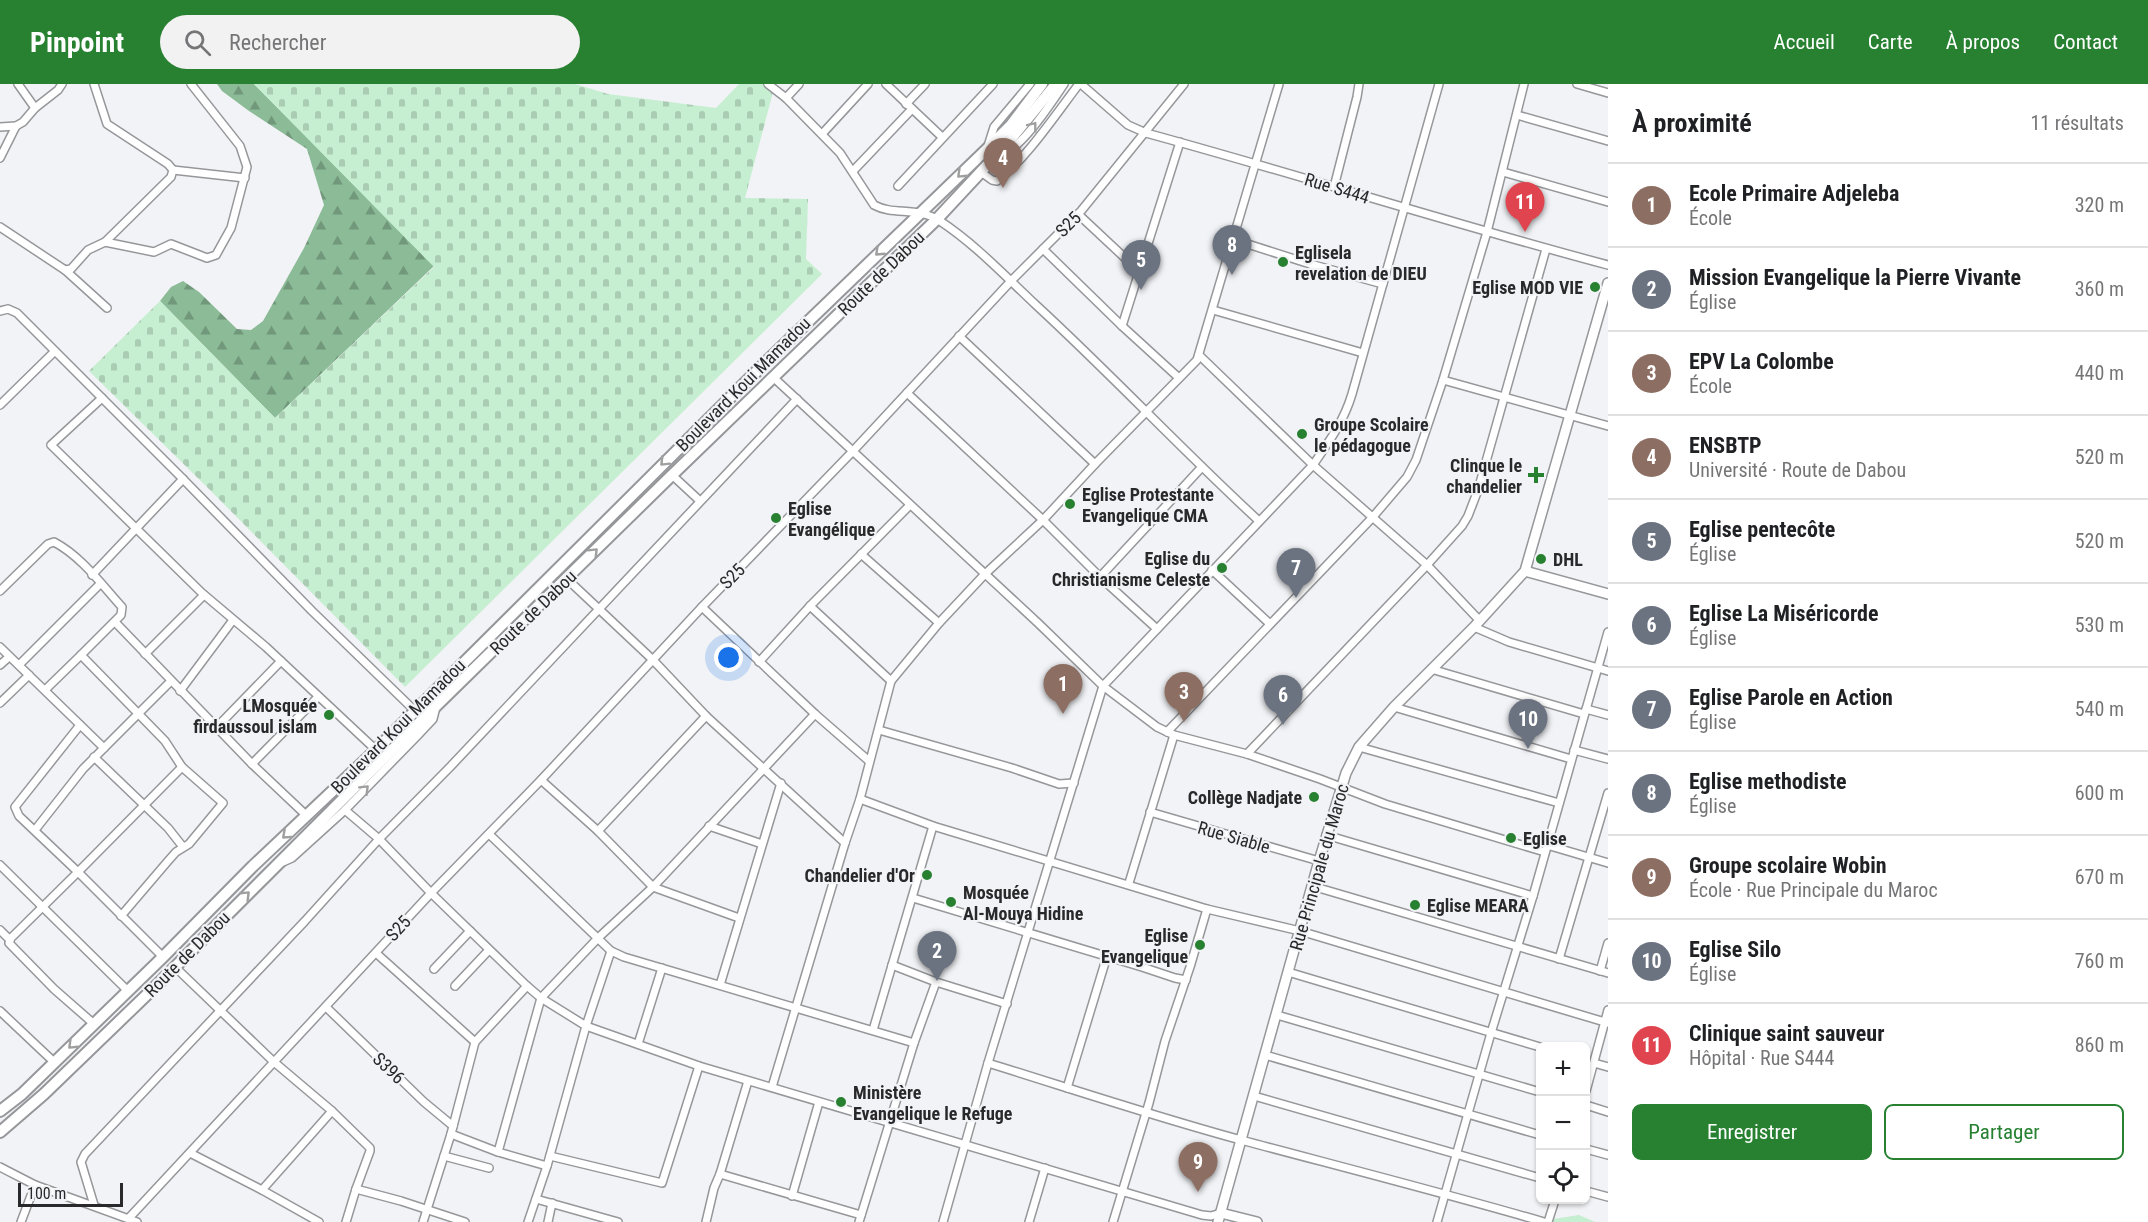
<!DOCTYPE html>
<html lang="fr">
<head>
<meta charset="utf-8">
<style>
	:root { --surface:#fff; --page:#f2f2f2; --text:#202124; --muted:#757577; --line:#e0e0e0; --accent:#278131 }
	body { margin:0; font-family:"Roboto Condensed",sans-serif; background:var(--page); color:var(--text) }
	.controls { position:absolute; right:18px; bottom:18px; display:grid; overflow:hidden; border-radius:9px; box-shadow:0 2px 4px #0004 }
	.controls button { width:54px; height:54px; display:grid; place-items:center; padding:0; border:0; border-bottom:2px solid var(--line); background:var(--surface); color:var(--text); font:30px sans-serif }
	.scale { position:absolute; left:18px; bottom:15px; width:105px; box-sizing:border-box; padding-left:6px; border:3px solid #29292b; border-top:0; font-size:16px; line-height:21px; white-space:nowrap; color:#29292b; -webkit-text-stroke:4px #f2f3f6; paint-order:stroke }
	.you { position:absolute; left:729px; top:574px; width:21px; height:21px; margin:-15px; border:4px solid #fff; border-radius:50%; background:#1a73e8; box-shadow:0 0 0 9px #1a73e833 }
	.badge { display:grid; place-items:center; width:39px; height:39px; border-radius:50%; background:var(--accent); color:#fff; font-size:20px; font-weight:700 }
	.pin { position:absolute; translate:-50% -50px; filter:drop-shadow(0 2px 3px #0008) }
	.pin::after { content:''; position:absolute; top:32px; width:21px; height:18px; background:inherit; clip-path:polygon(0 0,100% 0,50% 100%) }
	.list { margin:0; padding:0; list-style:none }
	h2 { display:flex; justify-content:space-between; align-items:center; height:78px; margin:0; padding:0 24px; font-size:26px }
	h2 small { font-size:20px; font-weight:400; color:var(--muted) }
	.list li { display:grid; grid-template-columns:39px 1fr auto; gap:18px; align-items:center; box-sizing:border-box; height:84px; padding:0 24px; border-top:2px solid var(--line) }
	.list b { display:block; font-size:22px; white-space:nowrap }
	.list p { margin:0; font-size:20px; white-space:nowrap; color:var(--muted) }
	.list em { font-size:20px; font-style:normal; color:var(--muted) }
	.actions { display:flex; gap:12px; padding:18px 24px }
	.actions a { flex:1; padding:14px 0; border:2px solid var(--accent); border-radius:9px; text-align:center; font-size:21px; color:var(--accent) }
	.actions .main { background:var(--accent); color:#fff }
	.icon { flex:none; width:33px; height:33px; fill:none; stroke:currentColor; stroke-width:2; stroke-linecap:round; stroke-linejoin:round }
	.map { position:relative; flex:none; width:1608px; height:1138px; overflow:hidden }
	header { display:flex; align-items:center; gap:36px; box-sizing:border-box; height:84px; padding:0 30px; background:var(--accent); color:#fff }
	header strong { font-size:28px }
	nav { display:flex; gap:33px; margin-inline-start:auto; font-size:21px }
	.search { width:420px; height:54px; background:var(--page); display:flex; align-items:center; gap:15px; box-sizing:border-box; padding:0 21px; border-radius:33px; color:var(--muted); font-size:22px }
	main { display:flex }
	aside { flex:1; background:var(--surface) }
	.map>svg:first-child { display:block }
	.green { fill:#c6eed0 }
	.forest { fill:url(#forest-firs) }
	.cemetery { fill:url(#cemetery-stones) }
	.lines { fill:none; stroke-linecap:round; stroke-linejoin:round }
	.street-casing { stroke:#96979a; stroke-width:10 }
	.secondary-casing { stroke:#96979a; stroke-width:12 }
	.primary-casing { stroke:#96979a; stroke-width:14 }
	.street { stroke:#fff; stroke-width:7 }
	.secondary { stroke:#fff; stroke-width:9 }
	.primary { stroke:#fff; stroke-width:10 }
	.oneway { stroke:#9f9fa0 }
	.poi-dot { fill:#278131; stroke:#f2f3f6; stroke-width:2 }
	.labels { text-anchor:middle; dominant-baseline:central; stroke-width:4.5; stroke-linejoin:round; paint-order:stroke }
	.street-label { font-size:18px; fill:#29292b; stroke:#f2f3f6 }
	.poi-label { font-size:18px; font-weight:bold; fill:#29292b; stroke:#f2f3f6; text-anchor:start }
</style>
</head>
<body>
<header>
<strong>Pinpoint</strong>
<div class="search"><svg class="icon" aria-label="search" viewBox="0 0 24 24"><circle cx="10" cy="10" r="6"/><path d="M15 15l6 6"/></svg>Rechercher</div>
<nav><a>Accueil</a><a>Carte</a><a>À propos</a><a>Contact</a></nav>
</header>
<main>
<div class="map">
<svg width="1608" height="1138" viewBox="0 0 1608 1138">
	<defs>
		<pattern id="forest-firs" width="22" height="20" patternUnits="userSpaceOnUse" patternTransform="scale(1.5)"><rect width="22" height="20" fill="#8bbb97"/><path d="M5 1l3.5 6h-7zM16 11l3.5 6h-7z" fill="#72987b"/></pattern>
		<pattern id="cemetery-stones" width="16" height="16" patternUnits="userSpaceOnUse" patternTransform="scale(1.5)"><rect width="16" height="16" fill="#c6eed0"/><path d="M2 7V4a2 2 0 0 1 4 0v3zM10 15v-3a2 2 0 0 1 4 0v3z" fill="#aaccb3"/></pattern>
	</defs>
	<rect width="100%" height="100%" fill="#f2f3f6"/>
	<path class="green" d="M1579 1131 1595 1138H1553V1135Z"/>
	<path class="forest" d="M217 0H254L434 182 275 334 160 217 171 203 183 197 199 208 237 245 251 246 263 237 304 164 324 121 307 65 249 27 222 7Z"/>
	<path class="cemetery" d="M254 0H575L608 10 716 24 739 0H763L773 8 745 114 808 115 806 175 822 190 405 603 210 406 89 287 160 217 275 334 434 183Z"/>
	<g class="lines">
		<defs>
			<g id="street">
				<path d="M18 0 35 24"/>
				<path d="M94 0 107 40 168 80 173 86 171 93 105 158"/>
				<path d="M768 0 786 14 840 69 874 121C894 132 917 122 940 137 975 160 1005 192 1036 221 1112 291 1183 367 1259 437"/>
				<path d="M886 0 942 53"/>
				<path d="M1081 0 1128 41 1146 49C1300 91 1453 140 1608 181"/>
				<path d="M1577 0 1608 9"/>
				<path d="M786 14 799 0"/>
				<path d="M906 20 925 0"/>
				<path d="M1517 31 1608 57"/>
				<path d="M0 43 16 42"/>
				<path d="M822 50 868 0"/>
				<path d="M988 62 994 43 1030 0"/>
				<path d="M0 74 16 42 23 38 35 24 58 6 62 0"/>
				<path d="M996 74C1021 66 1049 22 1064 0"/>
				<path d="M173 86 245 94"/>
				<path d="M853 87 912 25"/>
				<path d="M981 88 992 96 997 97C1027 74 1056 30 1079 0"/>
				<path d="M1503 88 1608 118"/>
				<path d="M898 102 993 0"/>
				<path d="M1334 103 1357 13 1359 0"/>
				<path d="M1078 130 1140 188"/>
				<path d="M0 143 65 186 71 185 88 166 105 158 154 168 171 160 207 174 216 171 231 144 247 83 240 62 191 0"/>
				<path d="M1232 155 1310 180 1383 200"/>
				<path d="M1043 165 1122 242 1179 294"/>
				<path d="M65 186 107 224"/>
				<path d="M1213 226 1363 269"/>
				<path d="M0 227 8 225 17 229 183 395 312 527 414 626"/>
				<path d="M1122 242 1180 58"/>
				<path d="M959 252 1095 380"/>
				<path d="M1199 271 1313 381 1427 481 1480 537"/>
				<path d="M774 294 1038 539 1103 602 1157 643 1174 651 1247 670 1320 695 1385 720 1545 768"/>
				<path d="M1443 296 1608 342"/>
				<path d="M907 309 1043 436 1100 493 1157 545"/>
				<path d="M102 314 51 361 202 509 266 563 376 666"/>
				<path d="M0 321 54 268"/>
				<path d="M672 391 700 417"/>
				<path d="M861 470 939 539"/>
				<path d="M1212 486 1270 540"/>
				<path d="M92 491 183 395"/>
				<path d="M1100 493 1201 384"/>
				<path d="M567 495 653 576 706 632 845 759"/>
				<path d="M0 507 48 460 54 458C81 472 102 501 122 523L121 531 81 571 165 657 182 683 223 719 189 760 176 768 168 777 121 832"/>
				<path d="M810 522 891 597"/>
				<path d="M702 523 815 630 869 677"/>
				<path d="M115 538 252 680 307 732"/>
				<path d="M1474 543 1509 558 1608 587"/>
				<path d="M0 563 104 664"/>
				<path d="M145 570 204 511"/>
				<path d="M759 578 810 522 910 421"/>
				<path d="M0 581 9 573"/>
				<path d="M19 581 100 500"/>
				<path d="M1431 585 1584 630"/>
				<path d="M45 606 81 571"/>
				<path d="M180 607 233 536"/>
				<path d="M0 619 29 591"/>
				<path d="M1394 623 1571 675"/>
				<path d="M1586 625 1608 631"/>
				<path d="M80 641 15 723 19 732 78 788 182 683"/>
				<path d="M216 644 281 577"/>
				<path d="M879 646 1012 684 1059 700 1074 699"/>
				<path d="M1167 648 1372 434 1407 393 1416 376 1443 296 1487 148 1524 0"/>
				<path d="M1359 663 1559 719"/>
				<path d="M1574 666 1608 675"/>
				<path d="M1247 670 1427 481 1462 442 1468 432 1478 406 1546 165"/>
				<path d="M94 673 168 744 183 763"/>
				<path d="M252 680 318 613"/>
				<path d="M541 696 598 747 653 803 739 834"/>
				<path d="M860 715 933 742 1207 825 1300 847 1608 939"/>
				<path d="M345 726 379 755 431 809 527 902 541 914 586 942 699 982 1202 1131 1211 1132 1221 1129"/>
				<path d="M1150 728 1319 777"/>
				<path d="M709 742 762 760"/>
				<path d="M35 746 83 685 171 597"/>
				<path d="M598 747 706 632"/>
				<path d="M489 750 611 867 624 873 914 959"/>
				<path d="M1326 751 1533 812"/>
				<path d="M1547 761 1608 779"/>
				<path d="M283 778 292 774 345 726 419 650 433 635 436 623"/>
				<path d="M0 781 128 907"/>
				<path d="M1129 799 1174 651"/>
				<path d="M1312 802 1608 889"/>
				<path d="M913 814 1142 883 1175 894 1186 896"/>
				<path d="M0 846 10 856"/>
				<path d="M376 869 475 958"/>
				<path d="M1559 875 1608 709"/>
				<path d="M892 881 936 898 1007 920"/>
				<path d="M175 883 274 978 332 1027 370 1064V1067L356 1105 401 1117 465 1138"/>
				<path d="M434 885 470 847"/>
				<path d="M1600 887 1608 859"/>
				<path d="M1288 888 1540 963"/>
				<path d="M720 901 781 699"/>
				<path d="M455 902 489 866"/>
				<path d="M326 923 424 1018 453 1042"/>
				<path d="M0 927 54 978"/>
				<path d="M1277 931 1540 1008"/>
				<path d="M94 940 54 905 9 859 11 854 78 788 163 873"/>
				<path d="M873 946 933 742"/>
				<path d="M638 960 662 884"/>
				<path d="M1265 971 1540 1051"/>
				<path d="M988 979C1072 1005 1156 1033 1241 1056 1342 1083 1444 1109 1544 1138"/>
				<path d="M1594 979 1608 983"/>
				<path d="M772 1003 845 759 860 715 891 597 939 539 985 490 1043 436 1095 380 1197 276 1279 0"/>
				<path d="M1067 1004 1107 872"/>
				<path d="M1586 1007 1608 926"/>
				<path d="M1254 1012 1540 1094"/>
				<path d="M1586 1021 1608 1028"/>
				<path d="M451 1050 498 1068 547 1082"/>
				<path d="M1586 1065 1608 1071"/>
				<path d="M498 1068 541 914 598 854 653 803 815 630"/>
				<path d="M190 1069 262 1106 319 1138"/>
				<path d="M444 1072 489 1084"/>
				<path d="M550 1072 662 1099 699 982"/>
				<path d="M0 1083 35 1101 137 1138"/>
				<path d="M720 1090 861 1131"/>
				<path d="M262 1106 332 1027"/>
				<path d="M1586 1107 1608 1113"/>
				<path d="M792 1112 819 1018"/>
				<path d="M536 1115 618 1138"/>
				<path d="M94 1121 81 1078 85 1070 305 837 379 755 451 682 797 315"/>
				<path d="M129 1134 431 809 541 696 702 523 853 367 1011 197 1081 127 1184 0"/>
				<path d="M21 1138 35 1101"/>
				<path d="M346 1138 356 1105"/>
				<path d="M423 1138 451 1050 475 958 527 902"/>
				<path d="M528 1138 547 1082 586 942 611 867"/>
				<path d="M548 1138 552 1119"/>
				<path d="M706 1138 714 1104 720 1090 748 997"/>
				<path d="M859 1138 914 959 936 898"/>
				<path d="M943 1138 988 979 1103 602 1313 381C1329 358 1344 337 1352 310L1439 0"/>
				<path d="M1029 1138 1045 1084"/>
				<path d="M1113 1138 1149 1019 1165 957 1190 883 1207 825"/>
				<path d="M1437 1138 1491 949 1533 812 1608 548"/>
				<path d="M1548 1138 1555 1116"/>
			</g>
			<g id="secondary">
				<path d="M1525 487 1608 510"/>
				<path d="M1221 1129 1257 1138"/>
				<path d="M1218 1138 1319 777 1346 689 1359 663 1394 623 1474 543 1525 487 1608 199"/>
			</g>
			<g id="primary">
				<path d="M0 1027 22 1010 163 873 253 782 376 666 760 284 987 65 1011 41 1042 0"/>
				<path d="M0 1048 44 1010 159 899 437 621 672 391 937 135 1005 62 1056 0"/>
			</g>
		</defs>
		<use href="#street" class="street-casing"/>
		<use href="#secondary" class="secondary-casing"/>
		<use href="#primary" class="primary-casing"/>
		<use href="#street" class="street"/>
		<use href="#secondary" class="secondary"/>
		<use href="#primary" class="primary"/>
	</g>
	<defs><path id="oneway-chevron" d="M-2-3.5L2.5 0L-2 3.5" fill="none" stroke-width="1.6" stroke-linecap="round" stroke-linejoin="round" transform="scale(1.5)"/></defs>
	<g class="oneway">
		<use href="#oneway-chevron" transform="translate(1033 42) rotate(-52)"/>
		<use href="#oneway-chevron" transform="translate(961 90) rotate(136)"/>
		<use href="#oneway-chevron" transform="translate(879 168) rotate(137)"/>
		<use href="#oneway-chevron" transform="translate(664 378) rotate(135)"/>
		<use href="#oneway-chevron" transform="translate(594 468) rotate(-45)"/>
		<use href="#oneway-chevron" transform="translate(365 705) rotate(-45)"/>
		<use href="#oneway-chevron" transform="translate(286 751) rotate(138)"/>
		<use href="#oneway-chevron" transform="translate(246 811) rotate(-45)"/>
		<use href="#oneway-chevron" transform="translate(72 961) rotate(136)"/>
	</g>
	<g class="poi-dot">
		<circle cx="1283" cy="178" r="6"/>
		<circle cx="1595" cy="203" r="6"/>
		<circle cx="1302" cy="350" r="6"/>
		<path d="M1533 382h6v6h6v6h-6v6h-6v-6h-6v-6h6z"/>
		<circle cx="1070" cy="420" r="6"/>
		<circle cx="776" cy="434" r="6"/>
		<circle cx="1541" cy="475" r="6"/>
		<circle cx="1222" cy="484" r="6"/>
		<circle cx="329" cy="631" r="6"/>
		<circle cx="1314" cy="713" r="6"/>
		<circle cx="1511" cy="754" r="6"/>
		<circle cx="927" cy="791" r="6"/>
		<circle cx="951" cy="818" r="6"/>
		<circle cx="1415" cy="821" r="6"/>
		<circle cx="1200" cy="861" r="6"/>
		<circle cx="841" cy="1018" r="6"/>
	</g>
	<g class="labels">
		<g class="street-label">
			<text transform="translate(1337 104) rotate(17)">Rue S444</text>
			<text transform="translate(1068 140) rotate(-45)">S25</text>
			<text transform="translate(881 189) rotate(-44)">Route de Dabou</text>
			<text transform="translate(743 300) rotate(-45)">Boulevard Koui Mamadou</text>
			<text transform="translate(732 492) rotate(-46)">S25</text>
			<text transform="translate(533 528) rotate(-44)">Route de Dabou</text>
			<text transform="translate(398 642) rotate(-45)">Boulevard Koui Mamadou</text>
			<text transform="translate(1234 753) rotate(16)">Rue Siable</text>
			<text transform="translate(1319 783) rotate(-74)">Rue Principale du Maroc</text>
			<text transform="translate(398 844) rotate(-48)">S25</text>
			<text transform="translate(187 870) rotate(-45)">Route de Dabou</text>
			<text transform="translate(389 984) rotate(44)">S396</text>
		</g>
		<g class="poi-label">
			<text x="1295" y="168">Eglisela<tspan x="1295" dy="21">revelation de DIEU</tspan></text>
			<text x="1583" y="203" text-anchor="end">Eglise MOD VIE</text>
			<text x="1314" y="340">Groupe Scolaire<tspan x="1314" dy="21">le pédagogue</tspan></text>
			<text x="1522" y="381" text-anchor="end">Clinque le<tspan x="1522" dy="21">chandelier</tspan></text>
			<text x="1082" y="410">Eglise Protestante<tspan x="1082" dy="21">Evangelique CMA</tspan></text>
			<text x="788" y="424">Eglise<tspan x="788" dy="21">Evangélique</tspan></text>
			<text x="1210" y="474" text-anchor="end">Eglise du<tspan x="1210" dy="21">Christianisme Celeste</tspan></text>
			<text x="1553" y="475">DHL</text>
			<text x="317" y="621" text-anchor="end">LMosquée<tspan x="317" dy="21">firdaussoul islam</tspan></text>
			<text x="1302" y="713" text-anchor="end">Collège Nadjate</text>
			<text x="1523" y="754">Eglise</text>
			<text x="915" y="791" text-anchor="end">Chandelier d'Or</text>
			<text x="963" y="808">Mosquée<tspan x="963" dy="21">Al-Mouya Hidine</tspan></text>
			<text x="1427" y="821">Eglise MEARA</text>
			<text x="1188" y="851" text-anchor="end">Eglise<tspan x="1188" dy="21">Evangelique</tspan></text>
			<text x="853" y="1008">Ministère<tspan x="853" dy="21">Evangelique le Refuge</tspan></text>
		</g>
	</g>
</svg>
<div class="controls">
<button>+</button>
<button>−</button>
<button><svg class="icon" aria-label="locate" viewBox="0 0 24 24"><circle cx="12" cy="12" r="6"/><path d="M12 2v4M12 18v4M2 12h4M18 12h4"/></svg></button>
</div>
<div class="scale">100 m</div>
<div class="you"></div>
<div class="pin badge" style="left:1063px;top:630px;background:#8d6e63">1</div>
<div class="pin badge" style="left:937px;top:897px;background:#6b7280">2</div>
<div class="pin badge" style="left:1184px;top:638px;background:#8d6e63">3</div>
<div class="pin badge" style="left:1003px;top:104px;background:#8d6e63">4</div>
<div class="pin badge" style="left:1141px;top:206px;background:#6b7280">5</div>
<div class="pin badge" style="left:1283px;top:641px;background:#6b7280">6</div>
<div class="pin badge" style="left:1296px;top:514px;background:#6b7280">7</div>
<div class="pin badge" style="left:1232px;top:191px;background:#6b7280">8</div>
<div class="pin badge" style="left:1198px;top:1108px;background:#8d6e63">9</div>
<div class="pin badge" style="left:1528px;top:665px;background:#6b7280">10</div>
<div class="pin badge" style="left:1525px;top:148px;background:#e0444e">11</div>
</div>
<aside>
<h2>À proximité<small>11 résultats</small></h2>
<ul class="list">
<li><span class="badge" style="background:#8d6e63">1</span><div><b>Ecole Primaire Adjeleba</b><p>École</p></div><em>320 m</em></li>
<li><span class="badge" style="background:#6b7280">2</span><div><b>Mission Evangelique la Pierre Vivante</b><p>Église</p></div><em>360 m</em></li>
<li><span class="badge" style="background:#8d6e63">3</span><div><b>EPV La Colombe</b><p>École</p></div><em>440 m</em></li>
<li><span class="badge" style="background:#8d6e63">4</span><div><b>ENSBTP</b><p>Université · Route de Dabou</p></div><em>520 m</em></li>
<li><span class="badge" style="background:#6b7280">5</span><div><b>Eglise pentecôte</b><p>Église</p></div><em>520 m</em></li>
<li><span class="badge" style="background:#6b7280">6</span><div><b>Eglise La Miséricorde</b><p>Église</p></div><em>530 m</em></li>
<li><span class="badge" style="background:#6b7280">7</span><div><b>Eglise Parole en Action</b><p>Église</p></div><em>540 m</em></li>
<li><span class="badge" style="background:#6b7280">8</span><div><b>Eglise methodiste</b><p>Église</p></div><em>600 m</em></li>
<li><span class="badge" style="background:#8d6e63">9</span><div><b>Groupe scolaire Wobin</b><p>École · Rue Principale du Maroc</p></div><em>670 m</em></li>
<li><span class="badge" style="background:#6b7280">10</span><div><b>Eglise Silo</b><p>Église</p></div><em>760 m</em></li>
<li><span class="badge" style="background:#e0444e">11</span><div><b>Clinique saint sauveur</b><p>Hôpital · Rue S444</p></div><em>860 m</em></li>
</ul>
<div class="actions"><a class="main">Enregistrer</a><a>Partager</a></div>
</aside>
</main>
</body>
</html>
